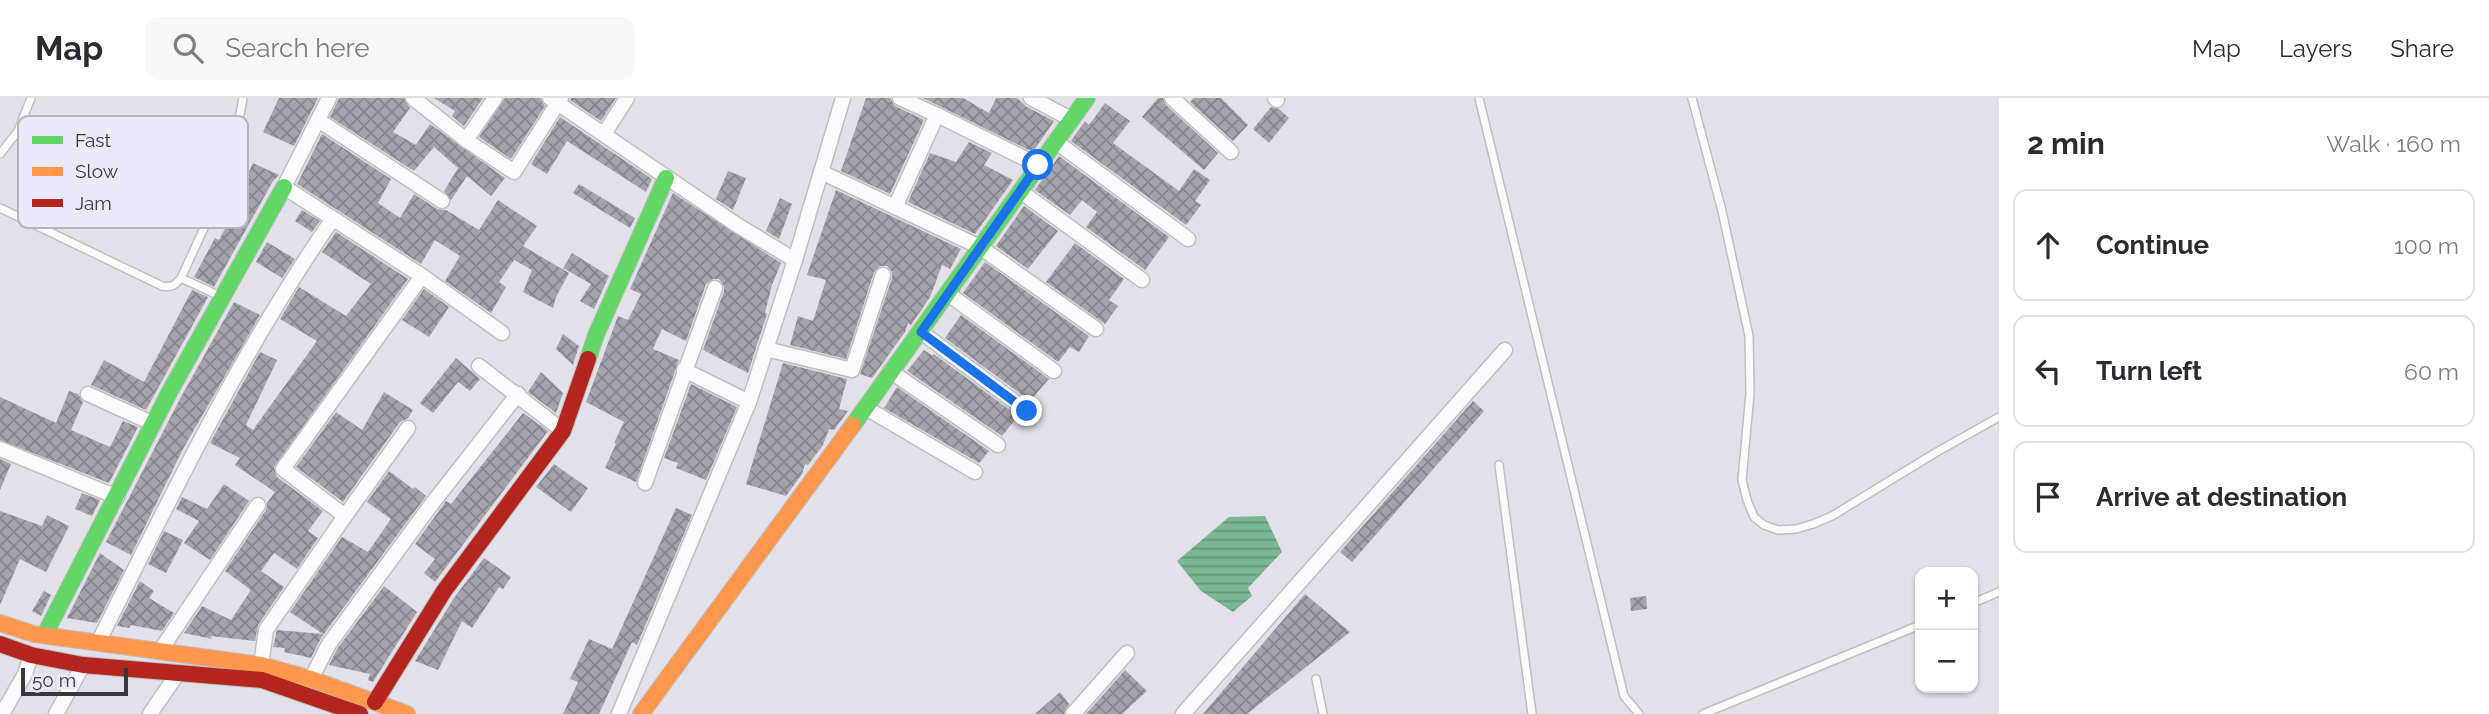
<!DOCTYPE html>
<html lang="en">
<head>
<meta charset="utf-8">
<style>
	:root { --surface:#fff; --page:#f7f7f7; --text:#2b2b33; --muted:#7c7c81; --line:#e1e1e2 }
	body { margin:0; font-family:Raleway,sans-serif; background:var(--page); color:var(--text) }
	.controls { position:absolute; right:21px; bottom:21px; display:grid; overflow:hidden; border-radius:14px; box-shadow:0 2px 5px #0004 }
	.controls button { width:63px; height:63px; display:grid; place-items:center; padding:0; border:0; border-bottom:2px solid var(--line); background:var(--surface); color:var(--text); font:35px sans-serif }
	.scale { position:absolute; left:21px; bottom:18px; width:107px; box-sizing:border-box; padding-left:7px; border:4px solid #37363c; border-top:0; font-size:19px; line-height:24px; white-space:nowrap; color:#37363c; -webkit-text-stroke:5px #eceafa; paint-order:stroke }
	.stop { position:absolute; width:21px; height:21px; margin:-16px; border:5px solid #1a73e8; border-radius:50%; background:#fff }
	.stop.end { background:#1a73e8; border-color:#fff; box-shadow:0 2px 7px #0008 }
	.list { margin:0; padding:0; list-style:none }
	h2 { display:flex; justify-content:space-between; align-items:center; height:91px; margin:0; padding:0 28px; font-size:30px }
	h2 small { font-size:23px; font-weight:400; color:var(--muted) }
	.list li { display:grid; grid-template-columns:46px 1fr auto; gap:21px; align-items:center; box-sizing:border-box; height:112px; margin:0 14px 14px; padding:0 14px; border:2px solid var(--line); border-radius:14px }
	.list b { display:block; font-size:26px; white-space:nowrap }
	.list em { font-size:23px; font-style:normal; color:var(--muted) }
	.icon { flex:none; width:38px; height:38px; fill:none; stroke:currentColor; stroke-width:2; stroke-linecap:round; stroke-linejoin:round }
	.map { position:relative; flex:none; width:1999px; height:616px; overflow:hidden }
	header { display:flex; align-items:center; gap:42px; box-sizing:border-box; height:98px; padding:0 35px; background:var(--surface); border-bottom:2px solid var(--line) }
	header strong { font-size:33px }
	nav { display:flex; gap:38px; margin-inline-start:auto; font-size:24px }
	.search { width:490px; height:63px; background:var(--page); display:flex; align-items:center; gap:18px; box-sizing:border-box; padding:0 24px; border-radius:14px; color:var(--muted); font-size:26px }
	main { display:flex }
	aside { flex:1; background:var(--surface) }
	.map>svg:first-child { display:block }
	.water { fill:url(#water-rules) }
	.building { fill:url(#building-cross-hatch) }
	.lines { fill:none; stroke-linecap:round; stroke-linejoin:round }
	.lane-casing { stroke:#bfbec4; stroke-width:10 }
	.street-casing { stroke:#bfbec4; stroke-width:17 }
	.fast-casing { stroke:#bfbec4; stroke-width:18 }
	.slow-casing { stroke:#bfbec4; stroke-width:18 }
	.jam-casing { stroke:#bfbec4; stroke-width:18 }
	.lane { stroke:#fbfafc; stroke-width:7 }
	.street { stroke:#fbfafc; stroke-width:14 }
	.fast { stroke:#63d668; stroke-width:16 }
	.slow { stroke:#ff974d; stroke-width:16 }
	.jam { stroke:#b3261e; stroke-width:16 }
	.route { stroke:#1a73e8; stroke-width:9 }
	.key { fill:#eceafa; stroke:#b6b4c1; stroke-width:2 }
	.key-label { font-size:19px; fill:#37363c }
</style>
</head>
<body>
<header>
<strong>Map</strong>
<div class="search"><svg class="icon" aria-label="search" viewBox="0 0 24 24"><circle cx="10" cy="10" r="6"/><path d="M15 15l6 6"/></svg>Search here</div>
<nav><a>Map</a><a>Layers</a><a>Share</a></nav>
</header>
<main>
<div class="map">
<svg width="1999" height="616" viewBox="0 0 1999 616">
	<defs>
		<pattern id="water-rules" width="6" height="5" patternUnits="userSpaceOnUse" patternTransform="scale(1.75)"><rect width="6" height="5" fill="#7ab793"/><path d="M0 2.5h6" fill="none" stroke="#659679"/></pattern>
		<pattern id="building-cross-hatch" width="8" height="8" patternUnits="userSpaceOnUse" patternTransform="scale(1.75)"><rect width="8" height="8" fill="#a5a4aa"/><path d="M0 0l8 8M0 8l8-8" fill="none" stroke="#87868c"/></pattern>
	</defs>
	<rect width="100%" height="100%" fill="#e2e0e8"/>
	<path class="water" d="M1265 418 1282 454 1248 490 1252 498 1233 514 1201 493 1177 463 1229 419Z"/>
	<g class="building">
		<path d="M279 0H318L294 48 263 34Z"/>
		<path d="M339 0H404L410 10 393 34 416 47 430 26 505 80 491 98 467 78 451 102 444 93 458 70 434 49 414 73 330 19Z"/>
		<path d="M434 0H483L464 28 452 18 455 13Z"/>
		<path d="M505 0H540L545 8 511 61 479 39Z"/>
		<path d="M571 0H616L601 23 570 2Z"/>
		<path d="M866 0H890L895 8 924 22 890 96 841 73Z"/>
		<path d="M923 0H963L989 15 996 0H1017L1027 9 1054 23 1033 54Z"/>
		<path d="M1158 0H1163L1166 7 1218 55 1204 72 1142 19Z"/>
		<path d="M1194 0H1221L1248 27 1233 43 1190 4Z"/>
		<path d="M1105 5 1130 23 1113 45 1179 93 1194 71 1210 82 1195 103 1201 107 1186 127 1071 43 1085 23 1089 27Z"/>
		<path d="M1271 9 1279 11 1289 20 1269 45 1253 31Z"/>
		<path d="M560 19 652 81 646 94 567 43 547 76 531 66Z"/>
		<path d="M322 36 391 81 378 105 400 120 414 96 437 111 446 112 479 132 498 102 537 128 523 148 569 175 556 199 553 210 523 194 532 172 514 162 499 184 506 189 491 215 445 183 460 158 435 142 421 166 297 86Z"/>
		<path d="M969 44 992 55 984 67 1013 82 975 136 908 104 930 55 956 64Z"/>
		<path d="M1059 58 1169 139 1145 172 1086 129 1097 114 1082 102 1070 117 1035 92Z"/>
		<path d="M253 65 279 77 273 83 214 189 194 179 215 140 219 142 237 108 234 106Z"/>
		<path d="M728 73 746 80 733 112 716 101Z"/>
		<path d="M579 86 635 120 630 130 573 95Z"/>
		<path d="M836 92 961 151 950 171 942 167 930 199 911 227 908 225 905 234 872 280 860 276 892 180V174L887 168H880L874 174 846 261 790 247 798 218 813 223 826 182 807 177Z"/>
		<path d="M673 95 781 165 772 187 765 215 767 216 748 275 703 252 724 193V188L719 181H713L706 186 686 243 662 231 653 251 679 262 636 384 605 370 616 346 614 345 624 324 586 304 618 218 628 222 641 196 630 191Z"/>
		<path d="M780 100 792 106 779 141 766 133Z"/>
		<path d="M1024 108 1058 133 1028 171 996 148Z"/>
		<path d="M302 112 320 123 312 134 295 123Z"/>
		<path d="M336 134 408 181 274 369 277 379 323 413 308 433 318 440 297 471 274 455 261 473 284 489 258 527 255 543 210 538 212 541 184 535 202 508 231 522 251 492 225 473 266 412 267 405 275 394 235 367 240 360 210 345 216 334 260 254 277 262 246 327 253 332 317 243 280 221 299 189 346 218 371 186 322 154Z"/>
		<path d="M267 144 295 161 282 180 256 164Z"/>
		<path d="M1075 145 1124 181 1109 202 1118 208 1105 226 1046 184Z"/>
		<path d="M572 155 609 178 594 211 580 203 591 186 563 170Z"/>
		<path d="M985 164 1089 238 1079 254 1070 249 1058 264 963 195Z"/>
		<path d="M424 191 449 209 429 239 402 222Z"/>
		<path d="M192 192 208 199 146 312 91 287 104 262 144 284Z"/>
		<path d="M234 204 260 217 183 351 131 457 106 444 181 299Z"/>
		<path d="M961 217 1049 281 1030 303 945 240Z"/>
		<path d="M563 236 579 248 573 267 556 251Z"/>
		<path d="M924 252 933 258 934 256 1018 318 1002 338 907 273Z"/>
		<path d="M456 260 480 281 470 293 458 284 433 315 420 305Z"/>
		<path d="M783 265 847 281 839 311 848 313 834 332 829 331 823 347 808 367 805 366 802 376 786 398 746 386Z"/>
		<path d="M541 274 563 295 556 315 528 294Z"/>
		<path d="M691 286 737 309 706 382 676 370 678 365 664 360Z"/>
		<path d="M897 289 989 353 979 365 884 310Z"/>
		<path d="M69 293 78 296 83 304 71 332 110 349 123 323 138 329 109 385 0 342V299L56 325Z"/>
		<path d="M384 294 413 312 408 320 400 324 343 404 296 369 336 314 362 332Z"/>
		<path d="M1473 303 1484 313 1352 464 1340 454Z"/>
		<path d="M523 315 548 333 435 484 424 475 435 461 415 446 446 403 451 406Z"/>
		<path d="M0 361 11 366 0 392Z"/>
		<path d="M554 366 588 390 571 414 536 389Z"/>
		<path d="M389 373 413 391 415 389 426 398 321 540 311 560 284 554 285 550 273 549 277 532 323 536 290 514 342 439 368 454 391 421 367 404Z"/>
		<path d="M224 386 249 403 210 462 184 445 199 423 176 411 182 399 207 411Z"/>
		<path d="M82 395 100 402 92 418 75 411Z"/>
		<path d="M676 410 692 417 637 547 632 544 599 616H563L578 584 570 581 589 541 612 551Z"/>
		<path d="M0 413 42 428 47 417 69 428 46 474 20 461 0 507Z"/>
		<path d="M164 433 183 442 166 475 148 466Z"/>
		<path d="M100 455 124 472 97 525 67 520Z"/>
		<path d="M484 460 511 479 503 491 499 489 472 530 462 523 438 572 415 563 454 500Z"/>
		<path d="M140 483 154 493 149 500 174 515 162 533 131 527 129 530 117 528Z"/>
		<path d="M384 488 417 514 373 584 368 582 370 576 329 567 337 551Z"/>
		<path d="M44 493 51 497 41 518 32 513Z"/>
		<path d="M1305 496 1350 534 1247 616H1203Z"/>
		<path d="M1646 498 1647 511 1631 513 1630 500Z"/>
		<path d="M1125 572 1147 593 1122 616H1086Z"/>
		<path d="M1060 594 1069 606 1064 616H1035Z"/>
	</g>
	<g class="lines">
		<defs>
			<g id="lane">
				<path d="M1479 0 1624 598 1639 616"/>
				<path d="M1692 0 1722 113 1749 238 1750 295 1742 382 1747 402 1754 419 1764 427 1778 432 1796 431 1813 426 1832 418 1935 355 1999 319"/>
				<path d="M0 56 18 33 31 0"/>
				<path d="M0 110 162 188C172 190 175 187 181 180L229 76 243 0"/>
				<path d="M181 180 222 199"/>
				<path d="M1499 367 1532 616"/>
				<path d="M1973 505 1999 494"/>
				<path d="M1316 581 1323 616"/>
				<path d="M1703 616 1920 527"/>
			</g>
			<g id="street">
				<path d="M329 0 284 89 422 178 502 235"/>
				<path d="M413 0 466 42 514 74 561 0"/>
				<path d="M550 0 737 127 795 162"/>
				<path d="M1031 0 1071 21"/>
				<path d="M1172 0 1231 54"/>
				<path d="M1275 0 1277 2"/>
				<path d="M937 17 1038 67"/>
				<path d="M318 22 442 103"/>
				<path d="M604 36 627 0"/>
				<path d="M466 42 495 0"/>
				<path d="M1055 43 1188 141"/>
				<path d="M821 74 980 149 1096 231"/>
				<path d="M1020 93 1142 182"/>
				<path d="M895 109 937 17 900 0"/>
				<path d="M947 195 1054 273"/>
				<path d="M921 234 1027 313"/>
				<path d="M766 251 852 272 883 177"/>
				<path d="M479 268 563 333"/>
				<path d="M684 272 749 304"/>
				<path d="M890 273 998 347"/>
				<path d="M88 296 154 326"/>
				<path d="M866 310 975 374"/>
				<path d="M0 351 117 399"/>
				<path d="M645 385 715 190"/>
				<path d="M345 418 408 330"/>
				<path d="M98 545C170 400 240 255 332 122"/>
				<path d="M160 553 258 407"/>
				<path d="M261 567 266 532 345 418 283 371 422 178"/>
				<path d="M311 581 329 546 431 407 518 296"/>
				<path d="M2 616 25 576 31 557"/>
				<path d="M56 616 83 567"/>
				<path d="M150 616 178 575"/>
				<path d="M619 616 749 304 795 162 843 0"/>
				<path d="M1073 616 1127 555"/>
				<path d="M1183 616 1505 252"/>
			</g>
			<g id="fast">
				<path d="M588 261 596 237 666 80"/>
				<path d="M853 327 1087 0"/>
				<path d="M45 536 170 293 284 89"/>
			</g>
			<g id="slow">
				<path d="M0 525 34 536 261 567 311 581 407 616"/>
				<path d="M641 616 853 327"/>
			</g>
			<g id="jam">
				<path d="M0 546 31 557 83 567 262 582 360 616"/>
				<path d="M375 604 444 493 563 333 588 261"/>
			</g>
		</defs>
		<use href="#lane" class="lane-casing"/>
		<use href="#street" class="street-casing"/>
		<use href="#fast" class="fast-casing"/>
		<use href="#slow" class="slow-casing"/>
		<use href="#jam" class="jam-casing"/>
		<use href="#lane" class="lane"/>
		<use href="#street" class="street"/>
		<use href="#fast" class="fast"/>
		<use href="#slow" class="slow"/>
		<use href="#jam" class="jam"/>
	</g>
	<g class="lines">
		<path class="route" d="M1027 313 921 234 1038 67"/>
	</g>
	<rect x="18" y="18" width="230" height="112" rx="10" class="key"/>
	<rect x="32" y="38" width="31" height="8" fill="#63d668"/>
	<rect x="32" y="69" width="31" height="9" fill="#ff974d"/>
	<rect x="32" y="101" width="31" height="8" fill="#b3261e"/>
	<g class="key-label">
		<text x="75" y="49">Fast</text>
		<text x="75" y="80">Slow</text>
		<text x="75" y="112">Jam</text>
	</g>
</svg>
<div class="controls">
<button>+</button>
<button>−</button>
</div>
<div class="scale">50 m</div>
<div class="stop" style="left:1038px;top:67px"></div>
<div class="stop end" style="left:1027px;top:313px"></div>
</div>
<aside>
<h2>2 min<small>Walk · 160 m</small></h2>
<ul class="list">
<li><svg class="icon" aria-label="ahead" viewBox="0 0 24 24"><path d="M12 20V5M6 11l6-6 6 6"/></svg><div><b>Continue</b></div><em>100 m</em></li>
<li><svg class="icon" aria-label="left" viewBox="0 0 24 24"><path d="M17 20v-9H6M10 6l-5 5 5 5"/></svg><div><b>Turn left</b></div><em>60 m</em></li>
<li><svg class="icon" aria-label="arrive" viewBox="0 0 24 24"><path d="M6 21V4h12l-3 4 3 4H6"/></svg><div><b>Arrive at destination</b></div></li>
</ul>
</aside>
</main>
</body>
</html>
